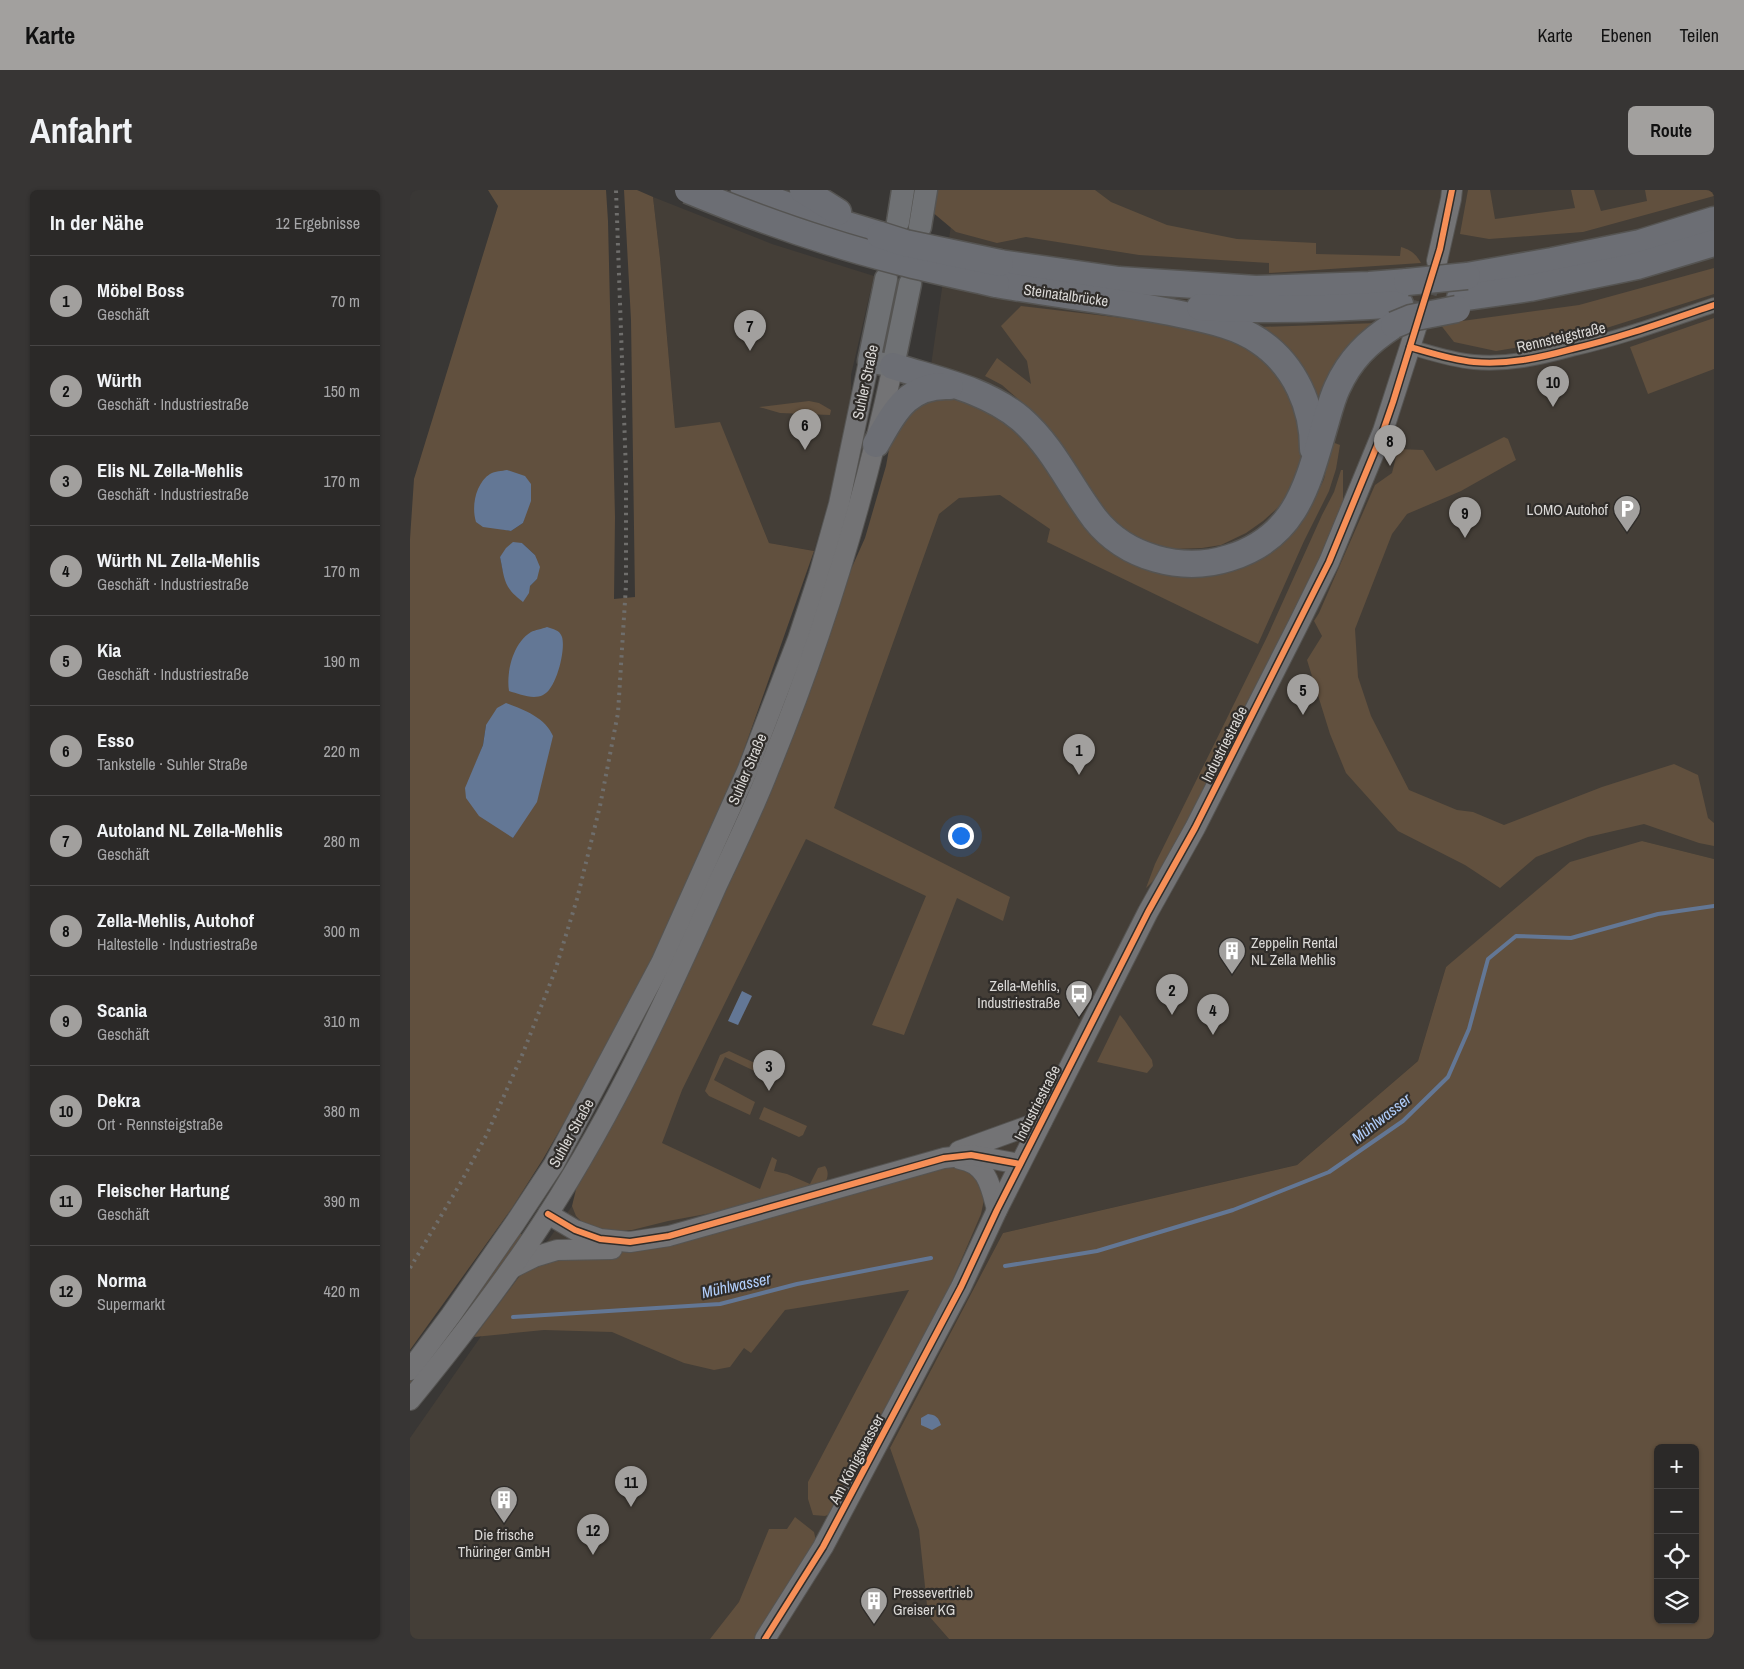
<!DOCTYPE html>
<html lang="de">
<head>
<meta charset="utf-8">
<style>
	:root { --surface:#2b2928; --page:#373534; --text:#f1f3f6; --muted:#a6a6a8; --line:#474545; --accent:#a2a09e }
	body { margin:0; font-family:"Archivo Narrow",sans-serif; background:var(--page); color:var(--text) }
	.controls { position:absolute; right:15px; bottom:15px; display:grid; overflow:hidden; border-radius:8px; box-shadow:0 1px 4px #0004 }
	.controls button { width:45px; height:45px; display:grid; place-items:center; padding:0; border:0; border-bottom:1px solid var(--line); background:var(--surface); color:var(--text); font:25px sans-serif }
	.you { position:absolute; left:550px; top:645px; width:18px; height:18px; margin:-12px; border:4px solid #fff; border-radius:50%; background:#1a73e8; box-shadow:0 0 0 8px #1a73e833 }
	.badge { display:grid; place-items:center; width:32px; height:32px; border-radius:50%; background:var(--accent); color:#111; font-size:16px; font-weight:700 }
	.pin { position:absolute; translate:-50% -41px; filter:drop-shadow(0 1px 2px #0008) }
	.pin::after { content:''; position:absolute; top:26px; width:18px; height:15px; background:inherit; clip-path:polygon(0 0,100% 0,50% 100%) }
	.list { margin:0; padding:0; list-style:none }
	h2 { display:flex; justify-content:space-between; align-items:center; height:65px; margin:0; padding:0 20px; font-size:21px }
	h2 small { font-size:16px; font-weight:400; color:var(--muted) }
	.list li { display:grid; grid-template-columns:32px 1fr auto; gap:15px; align-items:center; box-sizing:border-box; height:90px; padding:0 20px; border-top:1px solid var(--line) }
	.list b { display:block; font-size:19px; white-space:nowrap }
	.list p { margin:0; font-size:16px; white-space:nowrap; color:var(--muted) }
	.list em { font-size:16px; font-style:normal; color:var(--muted) }
	.icon { flex:none; width:28px; height:28px; fill:none; stroke:currentColor; stroke-width:2; stroke-linecap:round; stroke-linejoin:round }
	.map { position:relative; flex:none; width:1304px; height:1449px; overflow:hidden; border-radius:8px }
	header { display:flex; align-items:center; gap:30px; box-sizing:border-box; height:70px; padding:0 25px; background:var(--accent); color:#111 }
	header strong { font-size:24px }
	nav { display:flex; gap:28px; margin-inline-start:auto; font-size:18px }
	.intro { display:flex; align-items:center; justify-content:space-between; box-sizing:border-box; height:120px; padding:0 30px }
	h1 { margin:0; font-size:35px }
	.button { padding:12px 22px; border-radius:8px; background:var(--accent); color:#111; font-size:18px; font-weight:700 }
	main { display:flex; gap:30px; padding:0 30px }
	aside { flex:1; background:var(--surface); border-radius:8px; box-shadow:0 1px 4px #0004 }
	.map>svg:first-child { display:block }
	.built { fill:#443e37 }
	.green { fill:#61503e; fill-rule:evenodd }
	.water { fill:#637795 }
	.lines { fill:none; stroke-linecap:round; stroke-linejoin:round }
	.stream { stroke:#637795; stroke-width:4 }
	.secondary-tunnel { stroke:#514f4d; stroke-width:20; stroke-dasharray:20 10; stroke-linecap:butt }
	.street-casing { stroke:#555452; stroke-width:16 }
	.secondary-casing { stroke:#555452; stroke-width:22 }
	.primary-casing { stroke:#555452; stroke-width:25 }
	.highway-casing { stroke:#555452; stroke-width:29 }
	.street { stroke:#6e6d6b; stroke-width:14 }
	.secondary { stroke:#737375; stroke-width:20 }
	.primary { stroke:#6f7174; stroke-width:22 }
	.highway { stroke:#6c6e74; stroke-width:26 }
	.rail { stroke:#6f6e6c; stroke-width:4; stroke-dasharray:2.5 5; stroke-linecap:butt }
	.highway-bridge-casing { stroke:#555452; stroke-width:29; stroke-linecap:butt }
	.highway-bridge { stroke:#6c6e74; stroke-width:26 }
	.cycleway-casing { stroke:#302d2a; stroke-width:9 }
	.cycleway { stroke:#f78f57; stroke-width:6 }
	.labels { text-anchor:middle; dominant-baseline:central; stroke-width:4.5; stroke-linejoin:round; paint-order:stroke }
	.street-label { font-size:15px; fill:#dbd9d7; stroke:#302d2a }
	.poi-label { font-size:15px; fill:#dbd9d7; stroke:#302d2a; text-anchor:end }
	.water-label { font-size:16px; font-style:italic; fill:#b1cefb; stroke:#302d2a }
</style>
</head>
<body>
<header>
<strong>Karte</strong>
<nav><a>Karte</a><a>Ebenen</a><a>Teilen</a></nav>
</header>
<div class="intro"><h1>Anfahrt</h1><a class="button">Route</a></div>
<main>
<aside>
<h2>In der Nähe<small>12 Ergebnisse</small></h2>
<ul class="list">
<li><span class="badge">1</span><div><b>Möbel Boss</b><p>Geschäft</p></div><em>70 m</em></li>
<li><span class="badge">2</span><div><b>Würth</b><p>Geschäft · Industriestraße</p></div><em>150 m</em></li>
<li><span class="badge">3</span><div><b>Elis NL Zella-Mehlis</b><p>Geschäft · Industriestraße</p></div><em>170 m</em></li>
<li><span class="badge">4</span><div><b>Würth NL Zella-Mehlis</b><p>Geschäft · Industriestraße</p></div><em>170 m</em></li>
<li><span class="badge">5</span><div><b>Kia</b><p>Geschäft · Industriestraße</p></div><em>190 m</em></li>
<li><span class="badge">6</span><div><b>Esso</b><p>Tankstelle · Suhler Straße</p></div><em>220 m</em></li>
<li><span class="badge">7</span><div><b>Autoland NL Zella-Mehlis</b><p>Geschäft</p></div><em>280 m</em></li>
<li><span class="badge">8</span><div><b>Zella-Mehlis, Autohof</b><p>Haltestelle · Industriestraße</p></div><em>300 m</em></li>
<li><span class="badge">9</span><div><b>Scania</b><p>Geschäft</p></div><em>310 m</em></li>
<li><span class="badge">10</span><div><b>Dekra</b><p>Ort · Rennsteigstraße</p></div><em>380 m</em></li>
<li><span class="badge">11</span><div><b>Fleischer Hartung</b><p>Geschäft</p></div><em>390 m</em></li>
<li><span class="badge">12</span><div><b>Norma</b><p>Supermarkt</p></div><em>420 m</em></li>
</ul>
</aside>
<div class="map">
<svg width="1304" height="1449" viewBox="0 0 1304 1449">
	<rect width="100%" height="100%" fill="#393735"/>
	<g class="built">
		<path d="M546 0H1304V669L1232 651 1036 777 1008 871 887 975 593 1043 480 1258 510 1340 518 1425 539 1449H0V1248L294 827 509 260Z"/>
		<path d="M243 7 362 54 464 86 441 185 442 230 404 361 359 353 310 233 265 238 250 68Z"/>
	</g>
	<g class="green">
		<path d="M78 0H196L198 31 205 327 204 409 225 407 221 130 214 0H227L243 7 250 68 265 238 310 232 359 353 404 361 329 574 243 767 181 886 133 969 102 1018 0 1160V349L4 289 88 16ZM115 325 113 333 101 341 87 338ZM103 353H112L125 365 127 389 120 396 93 381 90 367ZM76 535 137 568C130 596 119 623 103 648L56 598 73 555Z"/>
		<path d="M525 0H685L701 12 757 35 827 49 906 53V64L990 66 991 57C1001 60 1006 64 1011 73L859 83V73L729 65 616 47 587 53 546 42 521 21Z"/>
		<path d="M1058 0H1080L1085 29 1165 18 1161 0H1184L1191 21 1237 11 1235 0H1304V6L1173 42 1079 49 1050 44Z"/>
		<path d="M1304 78V104L1168 147 1086 161 1044 152 1030 134 1169 115Z"/>
		<path d="M611 116 781 136 816 143 858 167 890 221 893 277 883 304 853 331 836 343 811 355 792 358 763 359 731 350 708 336 691 317 652 255 630 228 592 195 575 186 587 168 621 194 617 171 591 136Z"/>
		<path d="M1304 128V179L1238 204 1220 157Z"/>
		<path d="M968 133 911 217 850 137Z"/>
		<path d="M546 205 602 234 759 383 888 335 902 315 914 289 922 252 930 255 926 279 919 301 894 351 848 454 637 352 640 339 590 305 549 308 529 324 424 618 600 707 593 731 547 708 494 845 462 835 516 706 396 649 272 900 252 953 350 999 362 967 367 970 364 981 377 984 400 994 408 978 415 976C419 982 418 987 415 993L334 1017 258 1031 222 1040 196 1042 176 1036 166 1026 162 1016 169 987 455 348 476 276 483 237 507 210Z"/>
		<path d="M399 211 409 213 421 220 420 225 370 223 349 217Z"/>
		<path d="M1094 247 1098 249 1106 270 1051 301 997 324 982 344 945 439 948 487 961 526 999 600 1047 620 1063 622 1094 635 1192 597 1264 574 1288 585 1298 628 1304 633V656L1289 653 1234 634 1178 647 1126 667 1090 698 1055 675 988 641 936 583 920 544 897 470 912 446 904 431 909 423 965 295 982 283 988 259 1013 260 1026 281Z"/>
		<path d="M931 280H933V319L834 527 748 686 736 698 745 674 857 447 912 325 924 302Z"/>
		<path d="M1232 651 1304 669V1449H539L518 1425 509 1340 480 1258 593 1043 887 975 1008 871 1036 777 1160 672ZM1248 1258H1285V1430H1248Z"/>
		<path d="M710 825 715 831 742 870 743 876 737 883 687 872Z"/>
		<path d="M319 861 358 879 355 886 315 867 304 890 345 912 340 925 299 906 295 901 310 865Z"/>
		<path d="M354 917 397 936 393 945 389 947 349 929Z"/>
		<path d="M548 976 562 980 575 1005 571 1024 524 1133 425 1322 415 1326 403 1325 398 1309V1292L499 1100 375 1120 341 1163 334 1158 320 1177 304 1180 274 1173 202 1142 134 1140 64 1147 111 1084 124 1071 522 980Z"/>
		<path d="M109 1043 114 1046 90 1081 0 1195V1190Z"/>
		<path d="M385 1327 404 1342 406 1351 346 1449H300L329 1412 359 1339H377Z"/>
	</g>
	<g class="water">
		<path d="M97 280 115 286 121 294V311L113 333 101 341 73 337 66 332C61 316 66 293 80 284 85 281 92 281 97 280Z"/>
		<path d="M103 352 112 353 125 365 130 377 127 389 120 396 119 403 113 412C93 397 95 390 90 367L96 358Z"/>
		<path d="M137 437C143 439 150 440 152 447 156 460 146 500 133 505 123 510 109 504 99 501 96 482 103 453 121 442 125 440 132 439 137 437Z"/>
		<path d="M96 513C113 519 136 528 143 546L127 612 103 648 69 626 56 608 55 598 73 555 76 535 87 518Z"/>
		<path d="M332 801 342 806 328 835 318 831Z"/>
		<path d="M518 1224C526 1225 528 1227 531 1235L522 1240 511 1235V1228Z"/>
	</g>
	<g class="lines">
		<g class="stream">
			<path d="M595 1076 687 1061 823 1020 919 982 993 931 1038 887 1059 839 1078 769 1106 746 1161 748 1248 724 1304 716"/>
			<path d="M103 1127 310 1114 387 1094 521 1068"/>
		</g>
		<path class="secondary-tunnel" d="M1008 132 1025 77"/>
		<defs>
			<path id="street" d="M1000 157C1021 163 1042 170 1064 172 1097 175 1129 168 1162 159 1210 148 1257 131 1304 115"/>
			<g id="secondary">
				<path d="M1027 71 1041 9 1042 0"/>
				<path d="M549 961 632 931"/>
				<path d="M550 969C577 973 581 997 587 1020"/>
				<path d="M138 1024 165 1040 190 1049 220 1052 259 1046 534 968 561 965 610 974"/>
				<path d="M102 1078 124 1067 147 1060 202 1059"/>
				<path d="M0 1180 41 1125 105 1033 144 974 251 773 338 579 388 449 409 385 429 314 459 171"/>
				<path d="M0 1210C49 1150 96 1090 138 1024 205 920 257 808 307 695 325 657 344 618 359 579 413 447 453 315 483 176"/>
				<path d="M355 1449 413 1357 551 1097 587 1020 697 803 738 722 785 638 888 435 919 372 973 241 1008 132"/>
			</g>
			<g id="primary">
				<path d="M488 32 493 0"/>
				<path d="M510 37 516 0"/>
				<path d="M476 89 459 171 483 176 500 94"/>
			</g>
			<g id="highway">
				<path d="M334 0 407 26 470 45"/>
				<path d="M393 0 428 22"/>
				<path d="M590 73 709 90 846 99 959 95 997 92"/>
				<path d="M1057 86 1142 71 1230 53 1304 30"/>
				<path d="M586 94C647 105 709 111 770 124 797 130 826 135 849 151 885 175 903 217 903 259"/>
				<path d="M1050 108 1120 98 1227 76 1304 53"/>
				<path d="M790 117C857 121 923 119 990 114"/>
				<path d="M483 176C526 190 575 199 611 229 644 258 659 295 685 329 716 368 772 383 819 368 885 348 897 297 914 238 918 225 921 211 927 198 940 169 958 152 984 135"/>
				<path d="M466 254C485 221 498 194 540 196"/>
			</g>
		</defs>
		<use href="#street" class="street-casing"/>
		<use href="#secondary" class="secondary-casing"/>
		<use href="#primary" class="primary-casing"/>
		<use href="#highway" class="highway-casing"/>
		<use href="#street" class="street"/>
		<use href="#secondary" class="secondary"/>
		<use href="#primary" class="primary"/>
		<use href="#highway" class="highway"/>
		<path class="rail" d="M0 1078 50 994 77 944 113 863 145 781 167 709 190 616 208 523 216 395V282L206 0"/>
		<defs>
			<g id="highway-bridge">
				<path d="M278 0C324 19 369 36 417 51 472 69 529 81 586 94"/>
				<path d="M470 45 495 53 590 73"/>
				<path d="M997 92 1057 86"/>
				<path d="M984 135 1001 128 1047 119"/>
			</g>
		</defs>
		<use href="#highway-bridge" class="highway-bridge-casing"/>
		<use href="#highway-bridge" class="highway-bridge"/>
		<defs>
			<g id="cycleway">
				<path d="M1000 157C1021 163 1042 170 1064 172 1097 175 1129 168 1162 159 1210 148 1257 131 1304 115"/>
				<path d="M138 1024 165 1040 190 1049 220 1052 259 1046 534 968 561 965 610 974"/>
				<path d="M355 1449 413 1357 551 1097 587 1020 738 722 785 638 919 372 973 241 983 212 1030 59 1042 0"/>
			</g>
		</defs>
		<use href="#cycleway" class="cycleway-casing"/>
		<use href="#cycleway" class="cycleway"/>
	</g>
	<defs>
		<symbol id="parking-pin" viewBox="-11 -11 22 30"><path d="M0 17L-7.5 6A9.5 9.5 0 1 1 7.5 6Z" fill="#a2a09e" stroke="#302d2a"/><path d="M-3.5-5.5H1a3.5 3.5 0 0 1 0 7H-1V5.5H-3.5ZM-1-3.4V-.6H.8a1.4 1.4 0 0 0 0-2.8Z" fill="#fff"/></symbol>
		<symbol id="building-pin" viewBox="-11 -11 22 30"><path d="M0 17L-7.5 6A9.5 9.5 0 1 1 7.5 6Z" fill="#a2a09e" stroke="#302d2a"/><path d="M-4-6H4V6H1V3H-1V6H-4ZM-2.5-4.3h1.7v1.8h-1.7ZM.8-4.3h1.7v1.8H.8ZM-2.5-1h1.7V.8h-1.7ZM.8-1h1.7V.8H.8Z" fill="#fff"/></symbol>
		<symbol id="bus-pin" viewBox="-11 -11 22 30"><path d="M0 17L-7.5 6A9.5 9.5 0 1 1 7.5 6Z" fill="#a2a09e" stroke="#302d2a"/><path d="M-5-6H5V4H4V6H2V4H-2V6H-4V4H-5ZM-3.5-4V0h7V-4ZM-3.5 1.2v1.5H-2V1.2ZM2 1.2v1.5H3.5V1.2Z" fill="#fff"/></symbol>
	</defs>
	<g fill-rule="evenodd">
		<use href="#parking-pin" x="1201" y="303" width="32" height="43"/>
		<use href="#building-pin" x="806" y="745" width="32" height="43"/>
		<use href="#bus-pin" x="653" y="788" width="32" height="43"/>
		<use href="#building-pin" x="78" y="1294" width="32" height="43"/>
		<use href="#building-pin" x="448" y="1395" width="32" height="43"/>
	</g>
	<g class="labels">
		<g class="street-label">
			<text transform="translate(656 105) rotate(8)">Steinatalbrücke</text>
			<text transform="translate(1151 147) rotate(-13)">Rennsteigstraße</text>
			<text transform="translate(455 192) rotate(-78)">Suhler Straße</text>
			<text transform="translate(814 554) rotate(-63)">Industriestraße</text>
			<text transform="translate(337 579) rotate(-67)">Suhler Straße</text>
			<text transform="translate(627 913) rotate(-63)">Industriestraße</text>
			<text transform="translate(161 943) rotate(-61)">Suhler Straße</text>
			<text transform="translate(446 1269) rotate(-62)">Am Königswasser</text>
		</g>
		<g class="poi-label">
			<text x="1198" y="319">LOMO Autohof</text>
			<text x="841" y="752" text-anchor="start">Zeppelin Rental<tspan x="841" dy="17">NL Zella Mehlis</tspan></text>
			<text x="650" y="795">Zella-Mehlis,<tspan x="650" dy="17">Industriestraße</tspan></text>
			<text x="94" y="1344" text-anchor="middle">Die frische<tspan x="94" dy="17">Thüringer GmbH</tspan></text>
			<text x="483" y="1402" text-anchor="start">Pressevertrieb<tspan x="483" dy="17">Greiser KG</tspan></text>
		</g>
		<g class="water-label">
			<text transform="translate(971 928) rotate(-38)">Mühlwasser</text>
			<text transform="translate(326 1095) rotate(-12)">Mühlwasser</text>
		</g>
	</g>
</svg>
<div class="controls">
<button>+</button>
<button>−</button>
<button><svg class="icon" aria-label="locate" viewBox="0 0 24 24"><circle cx="12" cy="12" r="6"/><path d="M12 2v4M12 18v4M2 12h4M18 12h4"/></svg></button>
<button><svg class="icon" aria-label="layers" viewBox="0 0 24 24"><path d="M12 4l9 5-9 5-9-5zM3 14l9 5 9-5"/></svg></button>
</div>
<div class="you"></div>
<div class="pin badge" style="left:669px;top:585px">1</div>
<div class="pin badge" style="left:762px;top:825px">2</div>
<div class="pin badge" style="left:359px;top:901px">3</div>
<div class="pin badge" style="left:803px;top:845px">4</div>
<div class="pin badge" style="left:893px;top:525px">5</div>
<div class="pin badge" style="left:395px;top:260px">6</div>
<div class="pin badge" style="left:340px;top:161px">7</div>
<div class="pin badge" style="left:980px;top:276px">8</div>
<div class="pin badge" style="left:1055px;top:348px">9</div>
<div class="pin badge" style="left:1143px;top:217px">10</div>
<div class="pin badge" style="left:221px;top:1317px">11</div>
<div class="pin badge" style="left:183px;top:1365px">12</div>
</div>
</main>
</body>
</html>
